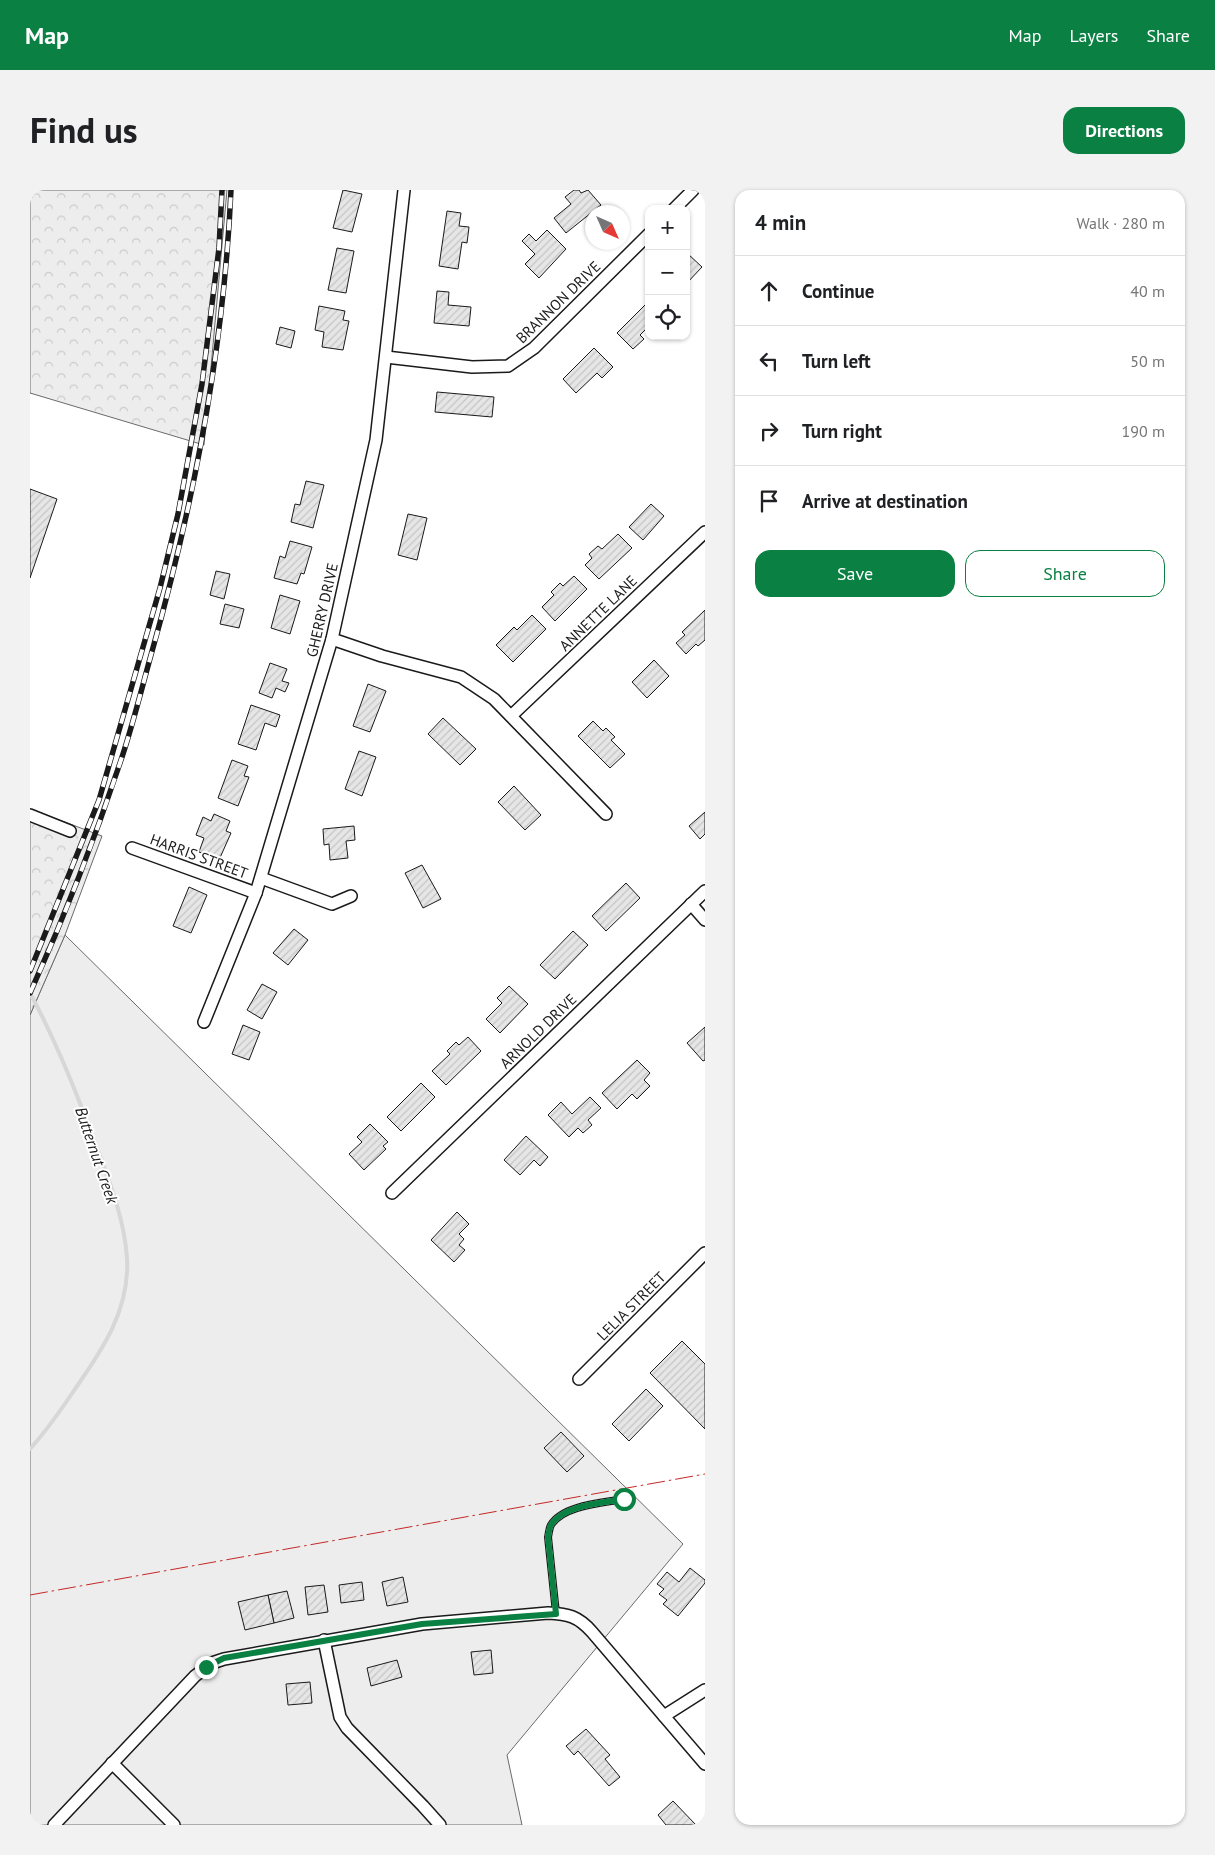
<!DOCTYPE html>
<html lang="en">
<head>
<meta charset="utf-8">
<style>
	:root { --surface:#fff; --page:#f2f2f2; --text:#202124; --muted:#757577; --line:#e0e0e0; --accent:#0b8043 }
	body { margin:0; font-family:"PT Sans",sans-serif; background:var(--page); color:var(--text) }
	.controls { position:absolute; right:15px; top:15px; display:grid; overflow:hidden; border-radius:10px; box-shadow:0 1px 4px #0004 }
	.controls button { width:45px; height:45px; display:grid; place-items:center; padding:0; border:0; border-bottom:1px solid var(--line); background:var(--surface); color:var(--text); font:25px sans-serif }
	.compass { position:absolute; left:555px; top:15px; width:45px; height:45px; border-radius:50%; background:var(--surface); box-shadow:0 1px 4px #0004; rotate:135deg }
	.stop { position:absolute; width:15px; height:15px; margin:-11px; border:4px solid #0b8043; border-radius:50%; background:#fff }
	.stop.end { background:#0b8043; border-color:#fff; box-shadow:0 1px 5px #0008 }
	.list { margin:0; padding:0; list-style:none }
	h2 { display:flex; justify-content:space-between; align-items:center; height:65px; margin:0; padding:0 20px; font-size:21px }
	h2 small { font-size:16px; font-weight:400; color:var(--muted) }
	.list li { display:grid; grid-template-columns:32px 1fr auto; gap:15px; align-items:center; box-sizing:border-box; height:70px; padding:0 20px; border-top:1px solid var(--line) }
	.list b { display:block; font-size:19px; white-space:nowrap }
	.list em { font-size:16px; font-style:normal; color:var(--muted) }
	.actions { display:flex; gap:10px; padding:15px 20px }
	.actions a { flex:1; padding:11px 0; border:1px solid var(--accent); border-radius:15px; text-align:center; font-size:18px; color:var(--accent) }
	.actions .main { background:var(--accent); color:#fff }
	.icon { flex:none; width:28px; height:28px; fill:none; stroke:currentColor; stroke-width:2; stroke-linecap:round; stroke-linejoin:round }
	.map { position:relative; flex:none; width:675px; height:1635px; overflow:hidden; border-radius:15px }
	header { display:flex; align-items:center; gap:30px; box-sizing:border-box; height:70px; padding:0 25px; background:var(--accent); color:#fff }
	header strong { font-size:24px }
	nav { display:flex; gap:28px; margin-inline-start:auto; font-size:18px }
	.intro { display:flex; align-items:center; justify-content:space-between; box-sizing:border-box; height:120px; padding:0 30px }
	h1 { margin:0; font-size:35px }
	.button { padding:12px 22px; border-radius:15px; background:var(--accent); color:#fff; font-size:18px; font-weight:700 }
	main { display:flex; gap:30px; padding:0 30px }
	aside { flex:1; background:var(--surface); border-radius:15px; box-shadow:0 1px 4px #0004 }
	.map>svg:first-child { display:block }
	.built { fill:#ededed; stroke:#6a6a6a }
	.forest { fill:url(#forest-crowns); stroke:#6a6a6a }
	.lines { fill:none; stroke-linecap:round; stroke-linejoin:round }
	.stream { stroke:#d7d7d7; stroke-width:4 }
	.building { fill:url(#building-hatch); stroke:#1a1a1a }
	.lane-casing { stroke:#1a1a1a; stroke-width:8 }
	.street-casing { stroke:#1a1a1a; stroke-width:14 }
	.lane { stroke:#fff; stroke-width:5.5 }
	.street { stroke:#fff; stroke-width:11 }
	.rail-casing { stroke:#1a1a1a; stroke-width:5.5 }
	.rail { stroke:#fff; stroke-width:4; stroke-dasharray:11; stroke-linecap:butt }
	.power { stroke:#c62828; stroke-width:1; stroke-dasharray:18 4 2.5 4; stroke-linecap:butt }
	.route { stroke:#0b8043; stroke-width:6 }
	.labels { text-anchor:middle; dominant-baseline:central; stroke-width:4; stroke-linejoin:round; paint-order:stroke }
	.street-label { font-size:15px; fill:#1a1a1a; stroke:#fff }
	.water-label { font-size:16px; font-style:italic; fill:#1a1a1a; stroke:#fff }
</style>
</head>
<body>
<header>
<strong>Map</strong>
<nav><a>Map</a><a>Layers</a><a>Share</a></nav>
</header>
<div class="intro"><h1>Find us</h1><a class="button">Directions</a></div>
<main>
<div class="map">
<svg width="675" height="1635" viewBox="0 0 675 1635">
	<defs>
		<pattern id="forest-crowns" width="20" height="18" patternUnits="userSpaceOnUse" patternTransform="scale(1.25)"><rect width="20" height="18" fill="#ededed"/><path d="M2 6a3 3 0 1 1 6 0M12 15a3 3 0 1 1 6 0" fill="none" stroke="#cbcbcb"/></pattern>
		<pattern id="building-hatch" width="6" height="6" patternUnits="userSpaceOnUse" patternTransform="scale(1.25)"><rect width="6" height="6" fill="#e6e6e6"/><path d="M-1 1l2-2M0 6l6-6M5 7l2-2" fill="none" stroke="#c5c5c5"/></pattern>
	</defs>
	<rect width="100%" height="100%" fill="#fff"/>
	<path class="built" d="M35 745 653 1354 477 1565 492 1635H0V825Z"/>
	<g class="forest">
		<path d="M0 0H197L174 255 0 203Z"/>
		<path d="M0 619 72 646 35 745 0 825Z"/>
	</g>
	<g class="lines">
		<path class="stream" d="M0 803C25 849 44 896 62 945 77 985 94 1025 97 1068 100 1119 73 1159 45 1199 31 1220 17 1240 0 1259"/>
	</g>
	<g class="building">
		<path d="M313 0 332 4 322 42 303 38Z"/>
		<path d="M544 0H549L551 3 558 0 571 15 536 43 524 28 541 14 535 7Z"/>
		<path d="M417 21 431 23 429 36 439 37 437 53 432 52 428 79 409 76Z"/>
		<path d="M517 40 536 59 509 88 495 74 505 64 492 51 499 44 506 51Z"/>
		<path d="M307 58 324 61 316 103 298 100Z"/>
		<path d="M657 63 672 77 656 94V64Z"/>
		<path d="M407 101 419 102 418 115 441 117 439 136 404 133Z"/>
		<path d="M615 115 619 119V136L610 145 614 149 603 159 587 143Z"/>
		<path d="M289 116 315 121 313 130 319 131 313 160 292 157 294 142 285 140Z"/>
		<path d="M250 137 265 141 261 158 246 154Z"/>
		<path d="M564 158 583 177 572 188 567 183 546 203 533 189Z"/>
		<path d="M407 202 464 207 462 227 405 222Z"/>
		<path d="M276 291 294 295 283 338 261 332 265 314 270 315Z"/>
		<path d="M0 299 27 309 0 388Z"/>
		<path d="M621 314 634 326 613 350 599 337Z"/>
		<path d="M378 324 397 328 387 370 368 365Z"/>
		<path d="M588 344 602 358 569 389 555 375 562 368 559 364 568 356 572 359Z"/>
		<path d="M260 351 282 357 274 384 271 383 267 394 244 388 250 366 255 368Z"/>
		<path d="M186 381 200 384 194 409 180 405Z"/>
		<path d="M544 386 557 399 525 431 512 417 524 405 521 402 530 393 533 396Z"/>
		<path d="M250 405 270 411 260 444 241 438Z"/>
		<path d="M195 414 214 419 209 438 190 434Z"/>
		<path d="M675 420V450L668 456 666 454 656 464 646 453 655 445 652 442Z"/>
		<path d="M502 425 516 439 483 472 466 455 484 437 487 440Z"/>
		<path d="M624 470 639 486 617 508 602 492Z"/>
		<path d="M240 473 257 479 252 491 259 493 255 502 246 498 242 508 229 503Z"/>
		<path d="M338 494 356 501 340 542 323 536Z"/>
		<path d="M221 515 250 525 246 537 235 533 226 560 208 554Z"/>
		<path d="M413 528 446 559 430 575 398 544Z"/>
		<path d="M563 531 573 541 576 538 585 547 581 550 595 564 580 578 548 546Z"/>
		<path d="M329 561 346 567 332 606 315 599Z"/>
		<path d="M202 570 218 576 214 586 219 587 208 616 188 608Z"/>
		<path d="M484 596 511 625 495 640 468 612Z"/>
		<path d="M675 622V644L670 649 659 636Z"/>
		<path d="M184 624 200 631 196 641 201 643 189 670 169 662 174 648 166 645 173 627 181 631Z"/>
		<path d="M324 636 325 650 316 651 318 668 300 670 299 654 294 655 293 639Z"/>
		<path d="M392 675 411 709 393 718 375 683Z"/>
		<path d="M596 693 610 708 576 741 562 726Z"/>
		<path d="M159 697 177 705 161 743 143 736Z"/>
		<path d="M264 739 278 750 258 775 243 763Z"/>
		<path d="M543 741 558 755 525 789 510 775Z"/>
		<path d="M232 794 247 802 232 829 217 820Z"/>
		<path d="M479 796 498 814 470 843 456 829 472 813 467 808Z"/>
		<path d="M213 835 230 842 219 870 202 864Z"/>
		<path d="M675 837V870L673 871 657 853Z"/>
		<path d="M438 847 451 861 416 895 402 881 420 864 417 861 426 852 429 855Z"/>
		<path d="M607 870 620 883 614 890 620 896 607 909 602 904 587 919 572 903Z"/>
		<path d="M391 893 405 907 371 941 357 927Z"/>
		<path d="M560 907 571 918 558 930 562 935 553 943 548 938 539 947 518 925 531 912 542 924Z"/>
		<path d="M340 934 358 952 353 956 356 959 334 980 319 964 332 952 327 947Z"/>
		<path d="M496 946 518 967 510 976 504 970 490 985 474 970Z"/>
		<path d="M427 1022 439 1034 429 1044 434 1049 429 1055 435 1060 424 1072 401 1050Z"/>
		<path d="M652 1151 675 1174V1239L620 1183Z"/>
		<path d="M616 1199 633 1216 599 1251 582 1234Z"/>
		<path d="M531 1242 554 1266 537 1282 514 1258Z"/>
		<path d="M660 1378 675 1390V1393L648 1426 633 1414 637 1410 629 1404 634 1399 627 1394 637 1382 649 1392Z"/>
		<path d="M373 1387 378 1412 357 1416 352 1392Z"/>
		<path d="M332 1392 334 1410 311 1413 309 1395Z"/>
		<path d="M294 1395 298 1422 278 1425 275 1397Z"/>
		<path d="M257 1401 264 1428 244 1433 238 1405Z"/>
		<path d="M238 1405 244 1433 215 1440 208 1412Z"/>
		<path d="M461 1460 463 1483 444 1485 441 1462Z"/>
		<path d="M367 1470 372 1487 341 1496 337 1478Z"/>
		<path d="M280 1492 282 1513 258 1515 256 1494Z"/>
		<path d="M556 1539 580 1565 575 1569 590 1587 579 1596 548 1561 544 1565 536 1556Z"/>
		<path d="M643 1611 666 1635H636L628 1625Z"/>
	</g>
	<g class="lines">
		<defs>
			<path id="lane" d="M526 1423 518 1347C519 1343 519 1338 521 1335 533 1315 573 1313 594 1309"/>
			<g id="street">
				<path d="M644 19 663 0"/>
				<path d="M356 167 442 177 478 176 504 158 619 44"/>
				<path d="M302 449 352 466 431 487 464 509 576 624"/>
				<path d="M481 526 675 342"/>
				<path d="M0 625 40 641"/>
				<path d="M102 658 226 703"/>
				<path d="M231 688 302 714 321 706"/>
				<path d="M661 714 675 730"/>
				<path d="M174 832 226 703 302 449 346 250 374 0"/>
				<path d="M362 1003 675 701"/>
				<path d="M549 1189 675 1063"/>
				<path d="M294 1450 310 1527 317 1538 393 1616 410 1635"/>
				<path d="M634 1526 675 1500"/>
				<path d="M82 1573 144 1635"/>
				<path d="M24 1635 165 1486 182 1473 194 1469 392 1434 518 1423C538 1424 548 1426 562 1442L675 1574"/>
			</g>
		</defs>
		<use href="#lane" class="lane-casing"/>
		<use href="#street" class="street-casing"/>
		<use href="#lane" class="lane"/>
		<use href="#street" class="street"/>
		<defs>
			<g id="rail">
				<path d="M0 781 69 610 130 398 148 324 172 194 189 58 192 0"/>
				<path d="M0 803C34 728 64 651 90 573 102 538 111 501 121 465 164 313 194 158 201 0"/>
			</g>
		</defs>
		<use href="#rail" class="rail-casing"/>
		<use href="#rail" class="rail"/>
		<path class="power" d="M0 1405 675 1284"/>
	</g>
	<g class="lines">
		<path class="route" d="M176 1477 194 1468 392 1434 526 1424 518 1347C519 1343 519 1338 521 1335 533 1315 573 1313 594 1309"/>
	</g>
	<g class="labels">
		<g class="street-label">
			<text transform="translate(528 112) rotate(-44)">BRANNON DRIVE</text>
			<text transform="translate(292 420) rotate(-77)">GHERRY DRIVE</text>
			<text transform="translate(568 423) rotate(-44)">ANNETTE LANE</text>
			<text transform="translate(169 666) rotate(20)">HARRIS STREET</text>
			<text transform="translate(508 841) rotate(-44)">ARNOLD DRIVE</text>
			<text transform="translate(601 1116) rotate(-45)">LELIA STREET</text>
		</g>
		<g class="water-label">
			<text transform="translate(67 965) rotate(71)">Butternut Creek</text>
		</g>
	</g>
</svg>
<div class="controls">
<button>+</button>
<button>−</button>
<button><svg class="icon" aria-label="locate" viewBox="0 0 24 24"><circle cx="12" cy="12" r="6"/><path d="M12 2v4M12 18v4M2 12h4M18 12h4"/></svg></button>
</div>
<svg class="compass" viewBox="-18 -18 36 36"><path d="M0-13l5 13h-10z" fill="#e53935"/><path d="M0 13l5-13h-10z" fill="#757577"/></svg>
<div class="stop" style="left:594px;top:1309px"></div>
<div class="stop end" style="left:176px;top:1477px"></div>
</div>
<aside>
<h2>4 min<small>Walk · 280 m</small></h2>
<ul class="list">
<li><svg class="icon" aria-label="ahead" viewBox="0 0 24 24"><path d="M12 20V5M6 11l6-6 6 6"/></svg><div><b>Continue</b></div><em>40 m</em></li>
<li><svg class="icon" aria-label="left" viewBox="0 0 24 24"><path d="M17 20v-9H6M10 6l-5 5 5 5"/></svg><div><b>Turn left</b></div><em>50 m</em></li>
<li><svg class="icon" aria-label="right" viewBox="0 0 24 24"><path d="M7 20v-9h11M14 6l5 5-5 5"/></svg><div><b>Turn right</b></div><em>190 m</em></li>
<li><svg class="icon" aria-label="arrive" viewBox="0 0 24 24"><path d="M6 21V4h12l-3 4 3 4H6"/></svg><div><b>Arrive at destination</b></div></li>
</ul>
<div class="actions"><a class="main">Save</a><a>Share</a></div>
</aside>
</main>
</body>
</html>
